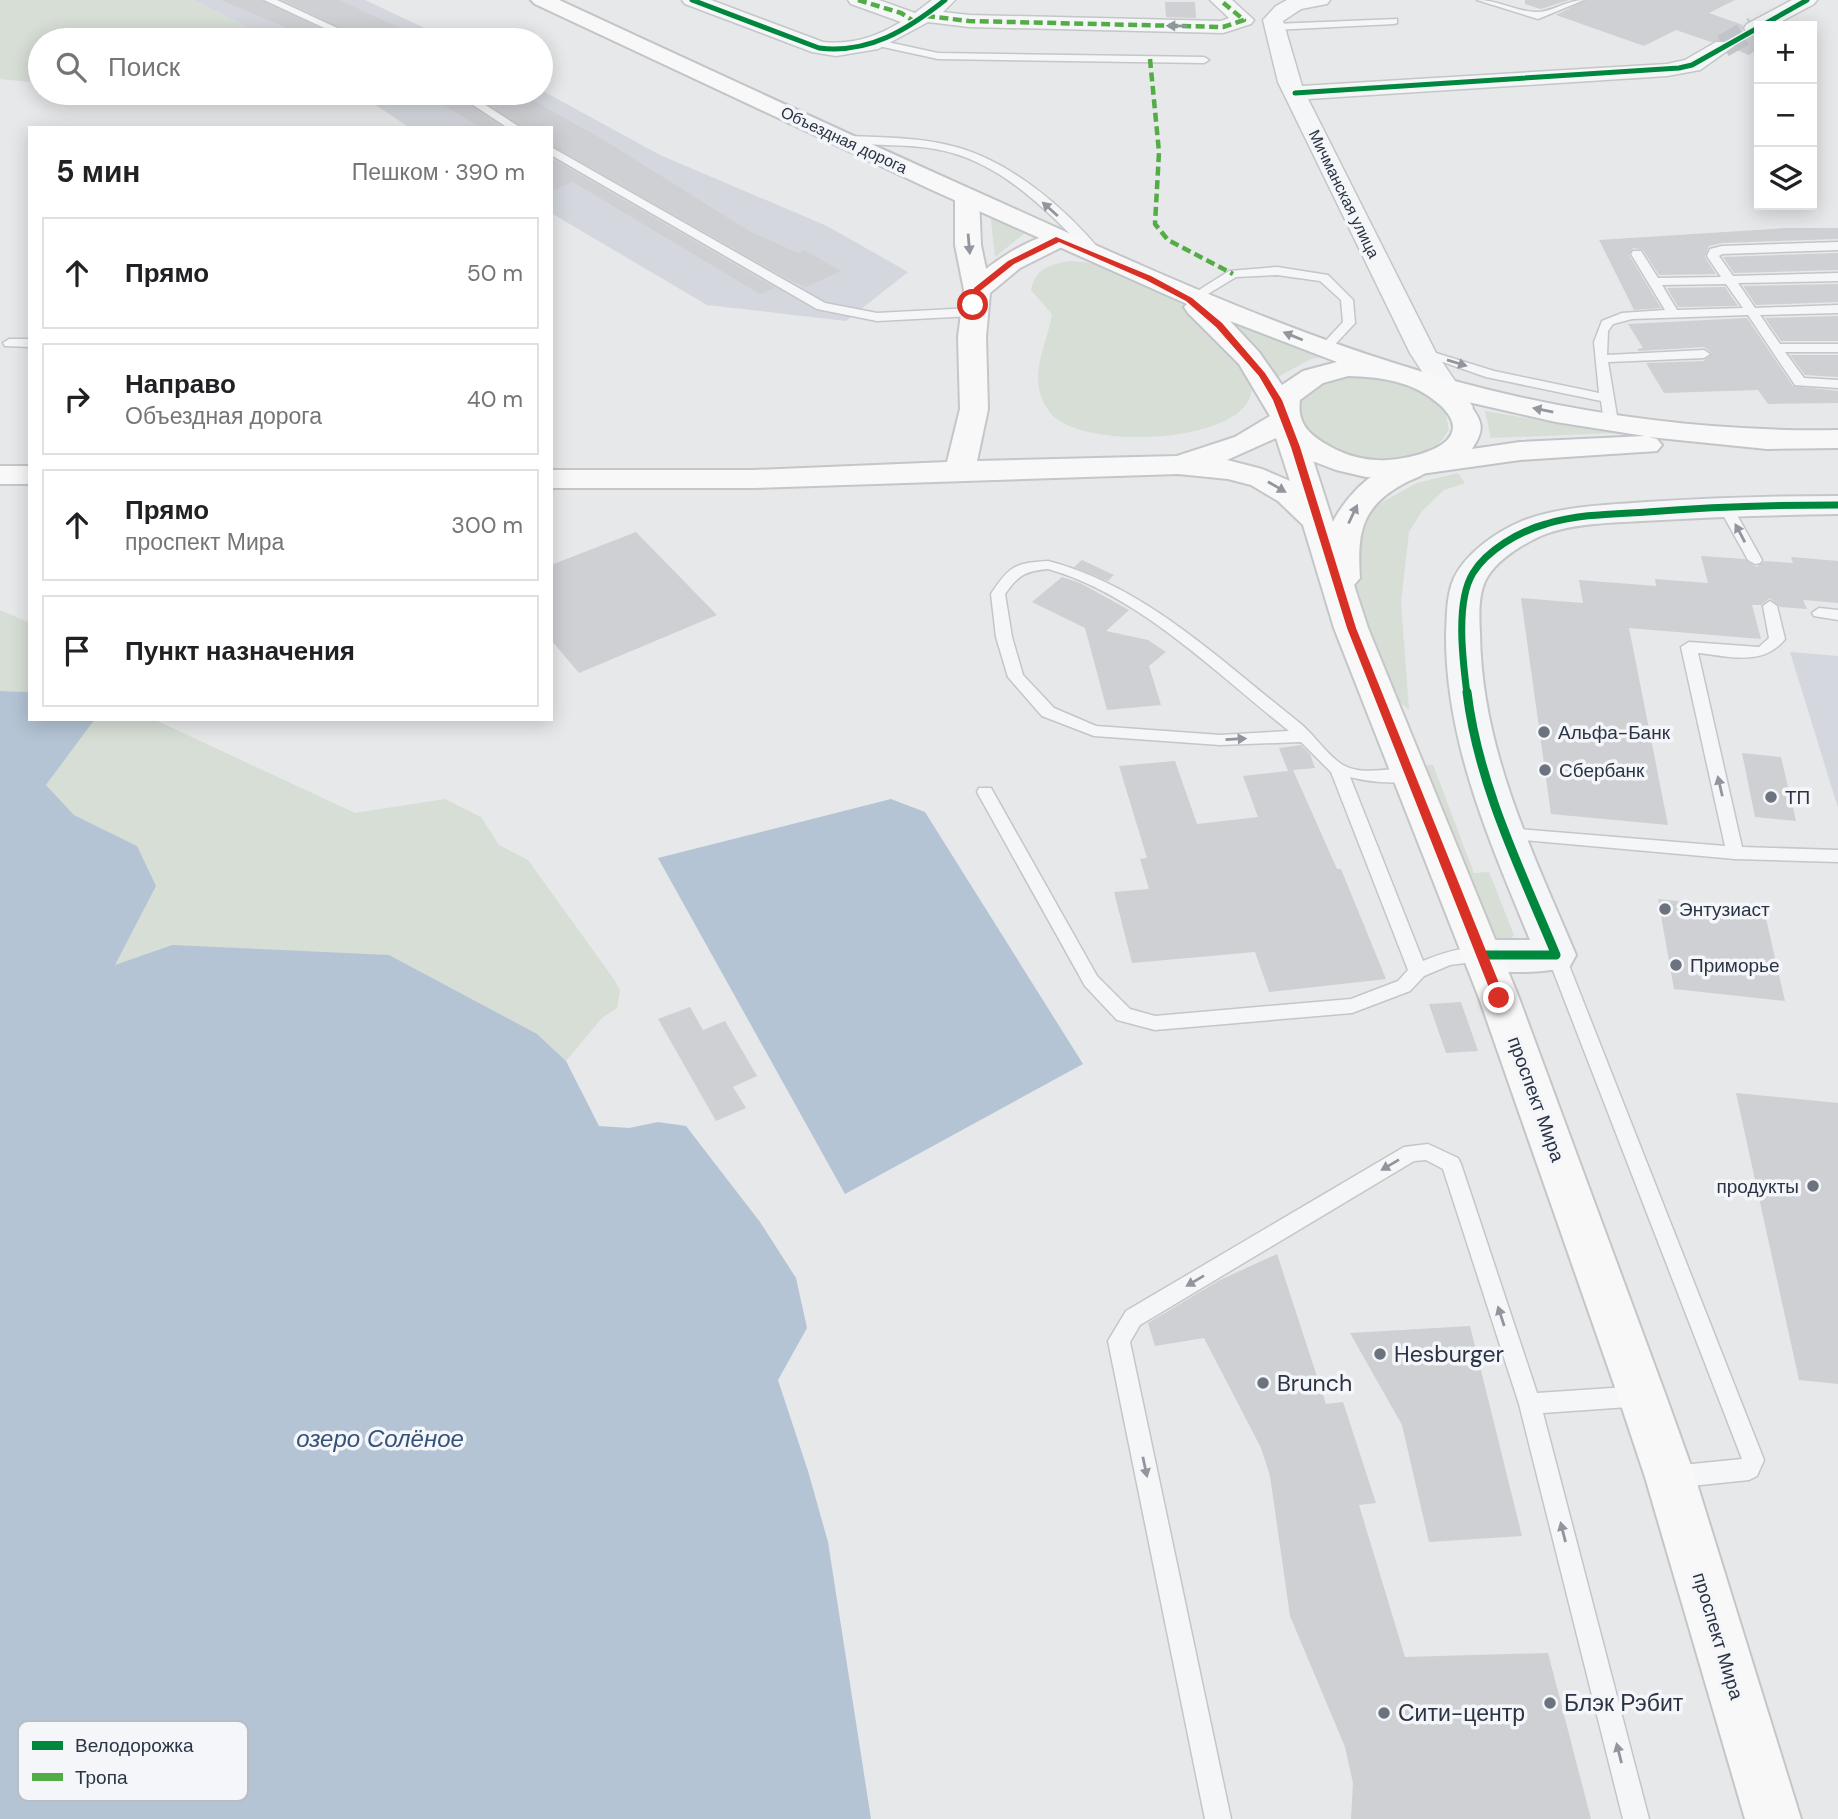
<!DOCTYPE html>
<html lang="ru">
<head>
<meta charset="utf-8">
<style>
	:root { --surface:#fff; --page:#f2f2f2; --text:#202124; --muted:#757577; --line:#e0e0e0 }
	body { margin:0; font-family:"DM Sans",sans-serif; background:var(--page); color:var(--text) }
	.controls { position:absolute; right:21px; top:21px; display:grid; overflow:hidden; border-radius:0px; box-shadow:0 4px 18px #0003 }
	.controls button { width:63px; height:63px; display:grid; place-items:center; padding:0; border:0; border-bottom:2px solid var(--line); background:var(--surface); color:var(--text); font:35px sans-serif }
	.stop { position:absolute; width:21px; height:21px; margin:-16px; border:5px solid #d93025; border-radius:50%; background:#fff }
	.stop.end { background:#d93025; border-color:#fff; box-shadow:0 2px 7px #0008 }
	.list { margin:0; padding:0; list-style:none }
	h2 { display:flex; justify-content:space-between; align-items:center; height:91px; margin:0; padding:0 28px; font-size:30px }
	h2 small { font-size:23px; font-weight:400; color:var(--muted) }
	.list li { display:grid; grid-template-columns:46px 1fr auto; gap:21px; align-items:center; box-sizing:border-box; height:112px; margin:0 14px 14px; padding:0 14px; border:2px solid var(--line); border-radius:0px }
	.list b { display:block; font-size:26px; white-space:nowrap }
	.list p { margin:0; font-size:23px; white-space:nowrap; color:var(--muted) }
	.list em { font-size:23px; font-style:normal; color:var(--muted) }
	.icon { flex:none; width:38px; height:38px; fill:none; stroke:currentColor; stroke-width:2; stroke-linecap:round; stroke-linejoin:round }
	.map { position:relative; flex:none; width:1838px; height:1819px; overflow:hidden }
	.search { position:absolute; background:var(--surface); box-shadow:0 4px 18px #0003; left:28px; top:28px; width:525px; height:77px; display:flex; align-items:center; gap:18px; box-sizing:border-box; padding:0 24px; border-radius:38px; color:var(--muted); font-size:26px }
	.panel { position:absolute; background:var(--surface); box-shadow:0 4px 18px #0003; left:28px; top:126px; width:525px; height:595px; border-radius:0px }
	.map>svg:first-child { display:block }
	.built { fill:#d4d7dd }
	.green { fill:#d6ded6 }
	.water { fill:#b4c4d5 }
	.building { fill:#ced0d3 }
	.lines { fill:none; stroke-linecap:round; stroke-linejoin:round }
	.minor-tunnel { stroke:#c1c4c9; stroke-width:23; stroke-dasharray:23 11; stroke-linecap:butt }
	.service-casing { stroke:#c4c6c8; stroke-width:3 }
	.minor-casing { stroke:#c4c6c8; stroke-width:3 }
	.tertiary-casing { stroke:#c4c6c8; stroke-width:4 }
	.secondary-casing { stroke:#c4c6c8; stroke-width:4 }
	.primary-casing { stroke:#c2c5c8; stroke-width:4 }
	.service { fill:#f5f6f7; fill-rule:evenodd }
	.minor { fill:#f5f6f7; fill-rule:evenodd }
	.tertiary { fill:#f5f6f7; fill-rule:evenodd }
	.secondary { fill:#f8f8f8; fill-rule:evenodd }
	.primary { fill:#f8f8f8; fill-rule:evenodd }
	.quiet { stroke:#54ac47; stroke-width:4.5; stroke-dasharray:9 4.5; stroke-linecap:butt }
	.cycleway-far2-casing { stroke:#f4f6f9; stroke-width:8 }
	.cycleway-far1-casing { stroke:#f4f6f9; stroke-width:10 }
	.cycleway-casing { stroke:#f4f6f9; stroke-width:13 }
	.cycleway-far2 { stroke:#00873e; stroke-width:5 }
	.cycleway-far1 { stroke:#00873e; stroke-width:7 }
	.cycleway { stroke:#00873e; stroke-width:9 }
	.oneway { fill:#90959e }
	.oneway2 { fill:#92969e }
	.route { fill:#d93025 }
	.poi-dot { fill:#6c737f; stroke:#f4f6f9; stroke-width:2.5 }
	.labels { text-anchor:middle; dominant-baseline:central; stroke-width:7; stroke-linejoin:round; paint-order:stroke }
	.far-street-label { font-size:16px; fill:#2b3445; stroke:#f4f6f9 }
	.poi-label { font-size:19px; fill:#2b3445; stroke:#f4f6f9; text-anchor:start }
	.street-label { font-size:19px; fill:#2b3445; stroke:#f4f6f9 }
	.near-poi-label { font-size:23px; fill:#2b3445; stroke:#f4f6f9; text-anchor:start }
	.near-water-label { font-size:24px; font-style:italic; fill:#34527a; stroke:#f4f6f9 }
	.key { fill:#f4f6f9; stroke:#b8bcc3; stroke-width:2 }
	.key-label { font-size:19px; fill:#2b3445 }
</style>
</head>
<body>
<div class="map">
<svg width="1838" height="1819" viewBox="0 0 1838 1819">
	<rect width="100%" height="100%" fill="#e6e8ea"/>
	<g class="built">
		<path d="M193 0H365L450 40H274Z"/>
		<path d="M541 90 660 155 827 226 908 272 846 321 707 305 551 213V128H410L358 93H541Z"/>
		<path d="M1790 652 1838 656V808Z"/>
	</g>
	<g class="green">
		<path d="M0 0H193L274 40H40V83L0 79Z"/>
		<path d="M990 211 1030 229 995 257Z"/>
		<path d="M1068 261C1116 262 1167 290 1202 321 1217 335 1243 358 1250 378 1272 443 1079 455 1049 411 1025 378 1047 347 1052 314L1031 290C1036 268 1048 266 1068 261Z"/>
		<path d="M1230 319 1328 355 1311 359 1274 379Z"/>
		<path d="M1369 375C1394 380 1427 385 1443 408 1447 413 1447 423 1449 430 1445 435 1441 443 1435 447 1404 467 1348 463 1319 441 1312 436 1306 428 1300 421L1299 402C1321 378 1337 378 1369 375Z"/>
		<path d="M1485 411 1615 433 1491 438Z"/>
		<path d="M1458 473 1465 483 1444 490 1422 511 1409 532 1401 602 1409 710 1386 689 1359 613 1350 566 1364 519 1379 504 1417 483Z"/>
		<path d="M0 610 30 623V692L0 691Z"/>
		<path d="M95 719H153L355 813 445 799 481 817 499 845 528 860 613 978 620 990 617 1008 602 1018 566 1061 537 1034 172 945 115 966 137 846 74 815 46 785Z"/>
		<path d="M1433 765 1474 873 1489 872 1514 935 1510 940H1493L1420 766Z"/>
	</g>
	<g class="water">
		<path d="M0 691 30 692V719H95L46 785 74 815 137 846 156 886 115 965 172 945 389 955 537 1034 566 1061 599 1126 629 1128 658 1122 686 1126 760 1222 796 1278 807 1328 778 1380 808 1471 828 1542 871 1819H0Z"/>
		<path d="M891 799 925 812 1083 1064 845 1194 658 858Z"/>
	</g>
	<g class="building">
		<path d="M221 0H262L344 40H316Z"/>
		<path d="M283 0H339L427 40H365Z"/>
		<path d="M1525 0H1569L1541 9 1525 4Z"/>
		<path d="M1586 0H1735L1709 13 1743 25 1742 30 1747 35H1759V48L1749 55 1734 49 1736 44 1730 39 1711 42 1676 30 1644 46 1556 15Z"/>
		<path d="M1165 2H1195L1196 18 1166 17Z"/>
		<path d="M423 93H453L503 128H482Z"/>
		<path d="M471 93H520L602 139 749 231 798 253 804 250 841 271 806 287 791 281 551 145V128H524Z"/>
		<path d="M551 158 775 288 760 294 573 182 551 191Z"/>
		<path d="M1787 228H1838V239L1722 243 1709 246 1705 257 1716 274 1659 275 1643 250 1633 248 1629 255 1661 308 1634 310 1599 240Z"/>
		<path d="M1838 253V270L1734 273 1723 257Z"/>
		<path d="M1838 284V302L1756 305 1743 286Z"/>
		<path d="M1725 287 1738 306 1678 307 1667 288Z"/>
		<path d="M1838 316V341H1781L1765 318Z"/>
		<path d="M1747 318 1793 386 1838 391V403L1768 404 1758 390 1664 393 1646 363 1704 361 1712 353 1704 347 1639 351 1637 349 1643 348 1628 324Z"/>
		<path d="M1790 355H1838V377L1805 375Z"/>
		<path d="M636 532 717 615 579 673 551 640V565Z"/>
		<path d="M1701 556 1745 559 1756 567 1764 561 1793 563 1791 557 1838 561V603L1803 600 1807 609 1780 607 1770 598 1761 605H1752L1761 639 1629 628 1668 825 1551 814 1521 598 1583 603 1579 580 1656 586 1655 579 1708 583Z"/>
		<path d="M1082 560 1114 575 1108 581 1074 567Z"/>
		<path d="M1062 577 1080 583 1129 610 1106 631 1148 640 1166 652 1149 666 1161 705 1107 710 1085 628 1032 602Z"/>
		<path d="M1301 745 1310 754 1315 768 1293 770 1337 869H1341L1386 979 1269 992 1255 952 1132 963 1114 892 1149 889 1140 859 1147 858 1119 766 1175 761 1197 824 1258 817 1243 776 1288 771 1279 748Z"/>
		<path d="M1742 753 1781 757 1796 821 1755 817Z"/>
		<path d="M1658 899 1764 910 1785 1001 1674 989Z"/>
		<path d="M1461 1002 1478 1051 1446 1053 1429 1004Z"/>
		<path d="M690 1007 703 1030 725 1021 757 1076 733 1087 746 1108 716 1121 658 1019Z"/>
		<path d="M1736 1093 1838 1103V1384L1799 1380Z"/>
		<path d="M1277 1254 1326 1404 1343 1402 1376 1503 1359 1505 1405 1657 1548 1653 1591 1819H1351L1353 1783 1345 1747 1290 1616 1270 1476 1261 1448 1204 1338 1155 1346 1148 1323 1220 1280Z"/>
		<path d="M1470 1326 1522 1536 1429 1542 1402 1425 1350 1333Z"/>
	</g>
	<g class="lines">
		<path class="minor-tunnel" d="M1723 46 1754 28"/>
		<defs>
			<g id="service">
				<path d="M264 0H277L363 40H350Z"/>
				<path d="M1477 0C1499 0 1517 12 1536 12 1551 13 1566 0 1584 0L1538 19Z"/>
				<path d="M1397 19V23L1394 24 1274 30 1269 27 1274 24Z"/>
				<path d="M878 40 938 53 1204 57 1209 60 1204 63 938 59 874 45 873 43Z"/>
				<path d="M455 93H467L521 128H508Z"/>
				<path d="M842 136C877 137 914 137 948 145 1007 158 1066 208 1103 254L1093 257C1048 212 1001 160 935 149 903 143 870 147 838 141V137Z"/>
				<path d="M551 147 825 303 877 313 972 308 978 312 972 316 877 321 817 309 551 155Z"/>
				<path d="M1838 242V250L1722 254 1719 256 1733 276 1838 273V281L1738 283 1755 308 1838 305V313L1760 315 1780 344H1838V352H1785L1804 378 1838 380V388L1795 385 1748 315 1632 319 1613 324 1608 331 1607 355 1704 350 1710 354 1704 358 1608 362 1618 422 1611 426 1604 422 1601 401 1486 377 1417 353 1423 349 1494 371 1599 393 1594 342 1602 321 1622 313 1665 310 1631 254 1633 251H1641L1658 278 1721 277 1707 256 1710 249 1722 246ZM1726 284 1743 308 1677 310 1662 285Z"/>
				<path d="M1277 267 1328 275 1353 300 1355 323 1328 352H1320L1318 349 1343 322 1341 300 1320 281 1277 275 1236 277 1198 300 1188 297 1229 271Z"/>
				<path d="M9 339H30V347L5 346 3 343Z"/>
				<path d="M1725 502 1732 506 1762 560 1760 563 1755 564 1748 560 1718 506Z"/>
				<path d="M1048 561C1146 586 1223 663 1301 724 1315 736 1328 756 1343 765 1366 778 1393 764 1417 771L1419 775C1408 788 1365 781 1350 777L1423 961C1442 953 1468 944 1489 950L1492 955 1489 960 1450 965 1424 976 1410 991 1352 1013 1155 1030 1117 1020 1085 986 977 792 979 788H991L1097 976 1130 1009 1155 1016 1351 999 1398 981 1408 970 1331 772 1301 742 1220 745 1094 736 1042 716 1008 677 996 637 991 594C1009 566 1015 563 1048 561ZM1048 569C1138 594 1217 674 1289 731L1220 735 1096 726 1054 708 1023 675 1012 637 1005 594C1018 575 1026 571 1048 569Z"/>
				<path d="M1770 601 1777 606 1785 639C1763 667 1728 656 1698 653L1742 847 1838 850V862L1735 859 1501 838 1499 834 1501 830 1507 828 1725 846 1681 647 1689 642 1759 647 1769 638 1763 606Z"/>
				<path d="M1819 608 1838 610V620L1814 616 1812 613Z"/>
				<path d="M1556 948 1562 950 1565 955 1764 1460 1757 1476 1749 1480 1672 1488 1664 1485 1661 1477 1664 1469 1672 1466 1742 1459 1547 955 1550 950Z"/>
				<path d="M1428 1144 1458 1158 1461 1164 1537 1393 1642 1386 1650 1389 1653 1396 1650 1403 1642 1406 1543 1413 1649 1819H1623L1519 1404 1443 1169 1426 1160 1414 1161 1140 1325 1130 1342 1231 1819H1205L1108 1341 1126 1311 1404 1147Z"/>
			</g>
			<g id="minor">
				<path d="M682 0H711L823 42C852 45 876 37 901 22L851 4 848 0H879L915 13 932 0H955L943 12 969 15 1221 21 1229 18 1210 0H1232L1254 20 1251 24 1223 33 969 27 928 22 878 49 836 56 812 52 685 4Z"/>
				<path d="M1287 0H1330L1327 4 1301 9 1283 21 1302 86 1667 64 1685 60 1716 42H1730L1734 46 1700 70 1667 76 1308 99 1436 353 1473 407 1469 413 1459 415 1449 413 1410 353 1278 82 1263 20 1276 6Z"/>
				<path d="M1792 0H1817L1814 4 1773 26H1759V33L1747 32 1744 28 1747 24Z"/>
			</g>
			<path id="tertiary" d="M1838 496V514C1773 515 1707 517 1642 521 1610 523 1573 523 1543 535 1525 543 1499 558 1488 576 1478 591 1479 615 1480 633 1481 748 1532 851 1576 955L1570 966C1544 974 1495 974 1469 966L1463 955 1469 944 1483 940H1530C1490 842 1446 744 1446 636 1447 617 1446 596 1454 578 1466 553 1496 532 1522 521 1561 506 1606 505 1647 502 1711 498 1774 496 1838 496Z"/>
			<g id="secondary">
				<path d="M967 190 976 192 979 197 981 245 986 269C1004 255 1045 228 1068 234L1072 239 1068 244 1020 268 990 293 986 337 988 409 977 461 1177 456 1235 437 1275 413 1285 410 1295 413 1300 419 1333 522C1348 491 1390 451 1427 461L1431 467C1424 477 1413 478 1403 484 1361 507 1357 533 1360 578L1354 585 1368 628 1519 998 1666 1396 1695 1477 1801 1819H1745L1645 1477 1618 1396 1479 998 1334 628 1303 525 1278 501 1251 485 1228 479 1178 474 753 488H551V470H753L947 462 960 409 958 337 964 290 955 245V197L958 192ZM1276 438 1290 481 1262 469 1227 460Z"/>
				<rect x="0" y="466" width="30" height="18"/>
			</g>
			<path id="primary" d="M531 0H559C710 70 861 140 1013 208 1177 282 1343 358 1519 397 1623 420 1731 432 1838 430V448L1767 449 1649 437 1657 439 1662 445 1657 451 1520 460 1392 478 1366 477 1336 470 1307 459 1286 443 1239 364 1188 313 1184 307 1187 304 932 190 535 4ZM1230 321 1337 362 1303 371 1282 385 1259 352ZM1348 376C1381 377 1413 381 1439 404 1485 445 1405 462 1375 460 1357 459 1340 453 1324 443 1307 433 1297 421 1300 400L1323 383ZM1468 402 1556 422 1645 436 1520 442 1472 449C1486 428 1482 421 1468 402Z"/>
		</defs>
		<use href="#service" class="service-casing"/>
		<use href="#minor" class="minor-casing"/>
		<use href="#tertiary" class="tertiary-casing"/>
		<use href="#secondary" class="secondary-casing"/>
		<use href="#primary" class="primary-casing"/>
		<use href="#service" class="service"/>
		<use href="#minor" class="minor"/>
		<use href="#tertiary" class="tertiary"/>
		<use href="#secondary" class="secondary"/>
		<use href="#primary" class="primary"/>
		<g class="quiet">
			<path d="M858 0 901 13 915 22"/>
			<path d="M926 16 969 21 1223 27 1244 20 1220 0"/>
			<path d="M1150 59 1159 152 1155 224 1168 240 1233 274"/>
		</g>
		<defs>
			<g id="cycleway-far2">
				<path d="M692 0 819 48C869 54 907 30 945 0"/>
				<path d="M1295 93 1679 68 1692 65 1807 0"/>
			</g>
			<path id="cycleway-far1" d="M1467 694C1463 662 1455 602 1473 573 1487 550 1520 531 1546 524 1579 514 1613 514 1647 512 1710 507 1774 505 1838 505"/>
			<path id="cycleway" d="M1467 692C1478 784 1521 871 1556 955H1483"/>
		</defs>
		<use href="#cycleway-far2" class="cycleway-far2-casing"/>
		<use href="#cycleway-far1" class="cycleway-far1-casing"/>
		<use href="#cycleway" class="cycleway-casing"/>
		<use href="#cycleway-far2" class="cycleway-far2"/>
		<use href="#cycleway-far1" class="cycleway-far1"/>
		<use href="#cycleway" class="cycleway"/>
	</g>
	<defs><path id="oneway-solid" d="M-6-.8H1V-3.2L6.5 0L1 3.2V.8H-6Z" transform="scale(1.75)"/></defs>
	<g class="oneway">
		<use href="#oneway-solid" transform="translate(1177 26) rotate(-179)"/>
		<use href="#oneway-solid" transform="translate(1050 209) rotate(-138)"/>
		<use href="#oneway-solid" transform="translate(1457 363) rotate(17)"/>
		<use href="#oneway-solid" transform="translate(1740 533) rotate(-118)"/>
		<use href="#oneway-solid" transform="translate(1236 739) rotate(-3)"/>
		<use href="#oneway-solid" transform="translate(1720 786) rotate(-103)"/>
		<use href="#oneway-solid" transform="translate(1390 1165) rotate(149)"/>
		<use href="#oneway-solid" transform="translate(1195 1281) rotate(149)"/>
		<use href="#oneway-solid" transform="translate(1501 1316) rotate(-108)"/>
		<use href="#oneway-solid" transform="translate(1145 1467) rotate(78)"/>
		<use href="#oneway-solid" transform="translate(1563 1532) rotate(-104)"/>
		<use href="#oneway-solid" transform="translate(1619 1753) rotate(-104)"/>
	</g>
	<g class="oneway2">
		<use href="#oneway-solid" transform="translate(969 244) rotate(85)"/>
		<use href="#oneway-solid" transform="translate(1293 336) rotate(-158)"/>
		<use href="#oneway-solid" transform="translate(1543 410) rotate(-169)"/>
		<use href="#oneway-solid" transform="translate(1277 487) rotate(30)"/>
		<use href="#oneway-solid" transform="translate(1353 514) rotate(-65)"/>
	</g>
	<path class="route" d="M1056 237 1151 276 1192 298 1222 323 1265 373 1282 400 1300 447 1356 628 1505 998 1504 1001 1499 1002 1493 998 1347 628 1291 447 1273 400 1259 376 1216 327 1186 301 1146 280 1059 242 1014 264 980 291 976 306 969 305 974 288 1008 261Z"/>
	<g class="poi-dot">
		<circle cx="1544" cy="732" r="7"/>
		<circle cx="1545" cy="770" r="7"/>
		<circle cx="1771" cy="797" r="7"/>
		<circle cx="1665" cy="909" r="7"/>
		<circle cx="1676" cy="965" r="7"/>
		<circle cx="1813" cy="1186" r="7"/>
		<circle cx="1380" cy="1354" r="7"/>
		<circle cx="1263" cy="1383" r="7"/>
		<circle cx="1550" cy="1703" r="7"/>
		<circle cx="1384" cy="1713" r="7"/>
	</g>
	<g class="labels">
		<g class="far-street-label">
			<text transform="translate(844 140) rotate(25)">Объездная дорога</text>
			<text transform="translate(1344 194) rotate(64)">Мичманская улица</text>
		</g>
		<g class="poi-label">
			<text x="1558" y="732">Альфа-Банк</text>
			<text x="1559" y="770">Сбербанк</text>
			<text x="1785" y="797">ТП</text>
			<text x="1679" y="909">Энтузиаст</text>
			<text x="1690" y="965">Приморье</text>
			<text x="1799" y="1186" text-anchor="end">продукты</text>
		</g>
		<g class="street-label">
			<text transform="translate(1536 1099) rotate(70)">проспект Мира</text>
			<text transform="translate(1718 1636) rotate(73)">проспект Мира</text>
		</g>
		<g class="near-poi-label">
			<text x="1394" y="1354">Hesburger</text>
			<text x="1277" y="1383">Brunch</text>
			<text x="1564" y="1703">Блэк Рэбит</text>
			<text x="1398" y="1713">Сити-центр</text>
		</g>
		<g class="near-water-label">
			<text x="380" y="1438">озеро Солёное</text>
		</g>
	</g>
	<rect x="18" y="1721" width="230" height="80" rx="10" class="key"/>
	<rect x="32" y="1741" width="31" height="9" fill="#00873e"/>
	<rect x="32" y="1773" width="31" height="8" fill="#54ac47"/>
	<g class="key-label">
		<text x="75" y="1752">Велодорожка</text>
		<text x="75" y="1784">Тропа</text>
	</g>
</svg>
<div class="controls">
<button>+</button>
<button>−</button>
<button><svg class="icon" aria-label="layers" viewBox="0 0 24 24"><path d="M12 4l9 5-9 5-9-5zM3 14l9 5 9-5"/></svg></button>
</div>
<div class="stop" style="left:973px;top:305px"></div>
<div class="stop end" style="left:1499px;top:998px"></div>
<div class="search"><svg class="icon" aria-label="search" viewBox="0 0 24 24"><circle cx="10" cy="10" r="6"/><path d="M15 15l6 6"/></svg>Поиск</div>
<section class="panel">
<h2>5 мин<small>Пешком · 390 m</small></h2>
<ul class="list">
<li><svg class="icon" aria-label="ahead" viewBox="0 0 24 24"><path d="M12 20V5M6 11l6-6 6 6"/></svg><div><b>Прямо</b></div><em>50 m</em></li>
<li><svg class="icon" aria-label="right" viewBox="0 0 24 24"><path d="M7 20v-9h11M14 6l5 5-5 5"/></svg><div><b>Направо</b><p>Объездная дорога</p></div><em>40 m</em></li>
<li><svg class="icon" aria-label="ahead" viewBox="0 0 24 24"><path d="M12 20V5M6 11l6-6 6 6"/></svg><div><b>Прямо</b><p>проспект Мира</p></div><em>300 m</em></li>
<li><svg class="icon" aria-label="arrive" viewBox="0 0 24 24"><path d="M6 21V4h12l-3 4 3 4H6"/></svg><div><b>Пункт назначения</b></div></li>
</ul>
</section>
</div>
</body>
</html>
